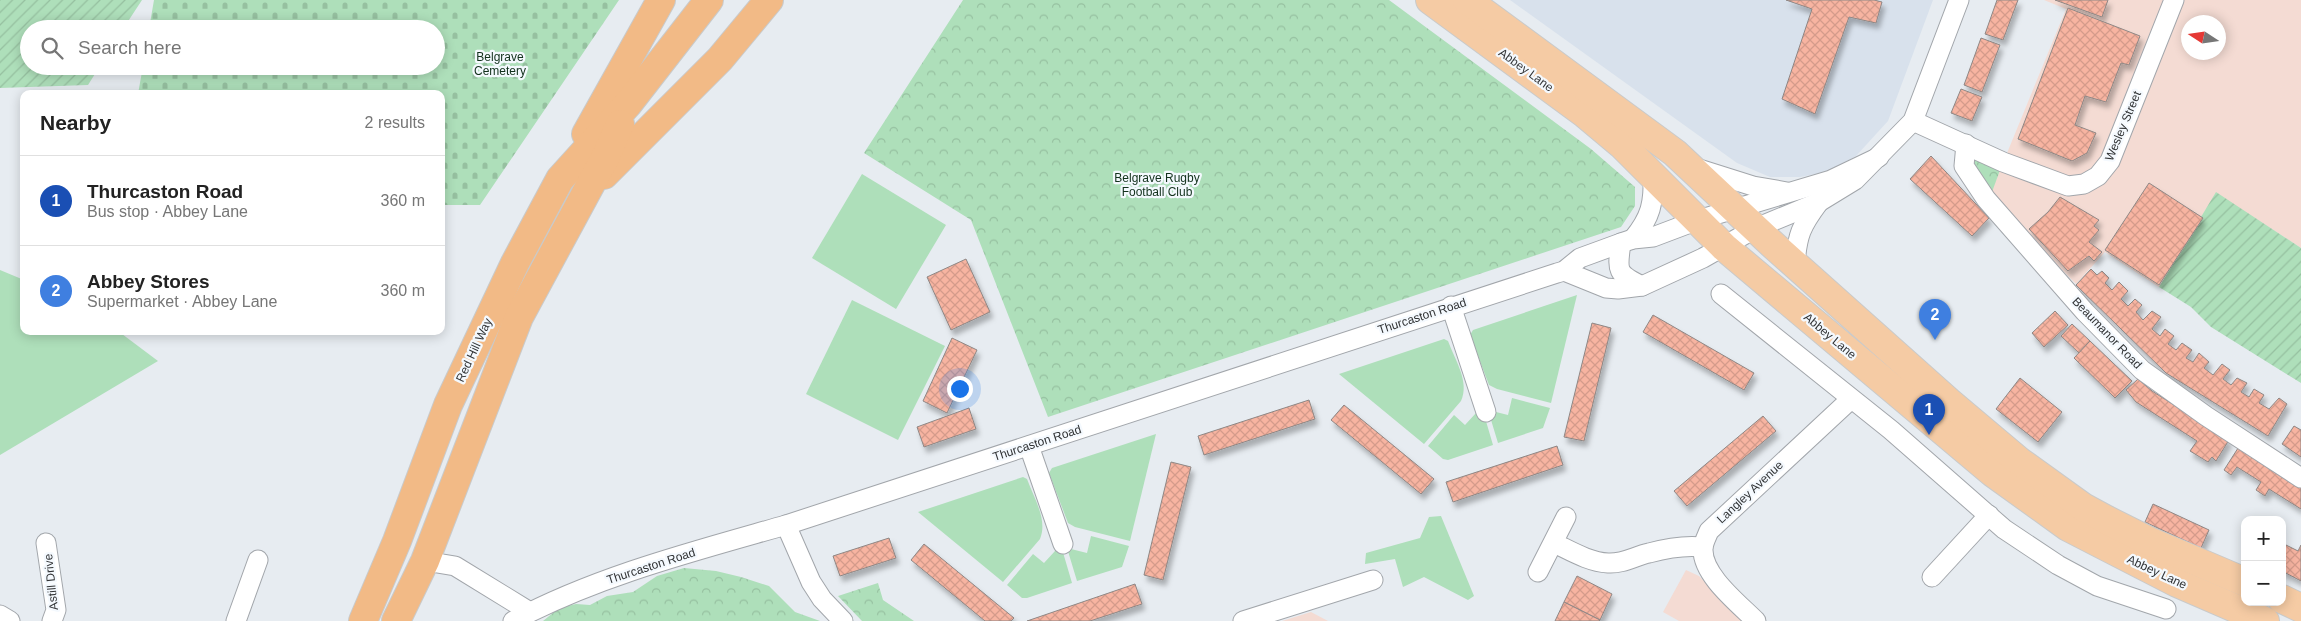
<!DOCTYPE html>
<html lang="en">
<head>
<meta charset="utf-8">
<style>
	:root { --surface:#fff; --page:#f2f2f2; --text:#222; --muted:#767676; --line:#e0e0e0; --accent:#111827 }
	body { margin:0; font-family:Helvetica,sans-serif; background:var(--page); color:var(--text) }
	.controls { position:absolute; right:15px; bottom:15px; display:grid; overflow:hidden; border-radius:10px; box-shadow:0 2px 12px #0003 }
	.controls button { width:45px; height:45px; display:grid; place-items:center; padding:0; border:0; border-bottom:1px solid var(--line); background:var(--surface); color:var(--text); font:25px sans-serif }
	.compass { position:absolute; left:2181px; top:15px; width:45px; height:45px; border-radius:50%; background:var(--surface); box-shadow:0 2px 12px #0003; rotate:282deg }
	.you { position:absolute; left:959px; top:388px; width:18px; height:18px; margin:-12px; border:4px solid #fff; border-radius:50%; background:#1a73e8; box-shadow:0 0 0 8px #1a73e833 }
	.badge { display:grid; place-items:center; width:32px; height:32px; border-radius:50%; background:var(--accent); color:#fff; font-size:16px; font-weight:700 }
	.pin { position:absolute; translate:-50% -41px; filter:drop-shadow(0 1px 2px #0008) }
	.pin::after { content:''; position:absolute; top:26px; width:18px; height:15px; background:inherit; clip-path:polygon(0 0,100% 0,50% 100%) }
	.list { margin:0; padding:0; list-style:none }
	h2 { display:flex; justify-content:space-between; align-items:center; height:65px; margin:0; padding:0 20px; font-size:21px }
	h2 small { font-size:16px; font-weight:400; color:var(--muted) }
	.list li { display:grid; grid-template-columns:32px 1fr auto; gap:15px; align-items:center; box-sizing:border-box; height:90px; padding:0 20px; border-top:1px solid var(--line) }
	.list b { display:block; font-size:19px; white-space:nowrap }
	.list p { margin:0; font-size:16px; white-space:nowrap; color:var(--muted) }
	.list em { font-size:16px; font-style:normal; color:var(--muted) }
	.icon { flex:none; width:28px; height:28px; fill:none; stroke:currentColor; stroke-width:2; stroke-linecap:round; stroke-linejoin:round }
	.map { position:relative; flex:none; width:2301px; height:621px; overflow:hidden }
	.search { position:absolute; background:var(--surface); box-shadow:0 2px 12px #0003; left:20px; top:20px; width:425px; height:55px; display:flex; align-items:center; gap:12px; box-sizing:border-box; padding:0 18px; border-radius:28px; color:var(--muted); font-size:19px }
	.panel { position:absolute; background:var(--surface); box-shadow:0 2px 12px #0003; left:20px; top:90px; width:425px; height:245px; border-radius:10px }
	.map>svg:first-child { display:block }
	.industrial { fill:#f4dbd3; fill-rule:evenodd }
	.built { fill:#d8e1ec }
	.grass { fill:#aedfba }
	.forest { fill:url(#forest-crowns) }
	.cemetery { fill:url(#cemetery-stones) }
	.garden { fill:url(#garden-furrows) }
	.building { fill:url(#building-cross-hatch); stroke:#8e8785; filter:url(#shadow) }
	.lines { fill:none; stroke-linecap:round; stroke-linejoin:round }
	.minor-casing { stroke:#a2a6ab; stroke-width:21 }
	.primary-casing { stroke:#c9caca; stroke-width:30 }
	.trunk-casing { stroke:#c9caca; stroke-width:30 }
	.minor { stroke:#fff; stroke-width:19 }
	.primary { stroke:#f5cba4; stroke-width:28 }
	.trunk { stroke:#f2ba86; stroke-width:28 }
	.labels { text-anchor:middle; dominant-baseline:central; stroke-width:4.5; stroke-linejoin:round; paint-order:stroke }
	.park-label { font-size:12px; fill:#12311c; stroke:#f4f9fe }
	.street-label { font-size:12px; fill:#313335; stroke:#f4f9fe }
</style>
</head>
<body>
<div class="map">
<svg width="2301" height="621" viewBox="0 0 2301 621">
	<defs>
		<pattern id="forest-crowns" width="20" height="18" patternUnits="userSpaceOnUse" patternTransform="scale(1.25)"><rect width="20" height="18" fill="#aedfba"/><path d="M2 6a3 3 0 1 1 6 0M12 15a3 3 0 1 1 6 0" fill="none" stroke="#96c0a0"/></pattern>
		<pattern id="cemetery-stones" width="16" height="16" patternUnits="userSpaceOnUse" patternTransform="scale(1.25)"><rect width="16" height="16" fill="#aedfba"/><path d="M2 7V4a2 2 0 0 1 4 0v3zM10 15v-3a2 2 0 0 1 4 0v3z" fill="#96c0a0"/></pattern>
		<pattern id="garden-furrows" width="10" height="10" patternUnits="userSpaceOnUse" patternTransform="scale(1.25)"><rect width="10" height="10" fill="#aedfba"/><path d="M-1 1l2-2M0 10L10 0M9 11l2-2" fill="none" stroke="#96c0a0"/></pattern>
		<pattern id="building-cross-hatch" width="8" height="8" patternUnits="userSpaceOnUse" patternTransform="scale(1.25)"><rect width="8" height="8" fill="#f7b4a1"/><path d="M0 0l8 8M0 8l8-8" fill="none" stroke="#d49b8b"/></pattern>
		<filter id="shadow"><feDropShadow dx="3" dy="5.5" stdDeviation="2.5" flood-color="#0004"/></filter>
	</defs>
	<rect width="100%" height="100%" fill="#e7ecf1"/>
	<g class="industrial">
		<path d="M2044 0H2301V248L2216 193 2159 287 2105 252 2076 284 1989 197 2066 9ZM2188 22H2218V52H2188Z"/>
		<path d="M1686 570 1699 576 1743 621H1679L1663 612Z"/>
		<path d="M1311 612 1328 621H1282Z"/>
	</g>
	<path class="built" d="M1510 0H1933L1888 121 1856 156 1830 171 1800 177H1770L1737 163Z"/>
	<g class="grass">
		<path d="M862 174 946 225 896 309 812 258Z"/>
		<path d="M0 270 24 280V331H118L158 361 0 455Z"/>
		<path d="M1577 295 1551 403 1497 389 1489 385 1470 335 1473 330Z"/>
		<path d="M852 300 945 346 898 440 806 394Z"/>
		<path d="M1444 339 1448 341C1455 360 1470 382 1461 401L1424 444 1339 374Z"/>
		<path d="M1512 398 1550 408 1543 428 1498 443 1488 410 1508 415Z"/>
		<path d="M1483 411 1493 445 1448 460 1443 459 1428 446 1454 415 1465 425 1476 413Z"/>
		<path d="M1156 434 1130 541 1075 527 1068 523 1049 473 1052 468Z"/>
		<path d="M1023 477 1027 479C1034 498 1048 520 1040 539L1003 582 918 512Z"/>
		<path d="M1441 516 1474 596 1468 600 1424 577 1403 587 1395 559 1365 564 1366 553 1420 538 1429 517Z"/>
		<path d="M1091 536 1129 546 1122 567 1077 581 1067 548 1087 553Z"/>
		<path d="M1062 549 1072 583 1027 598H1022L1007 585 1033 554 1044 563 1055 551Z"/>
	</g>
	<g class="forest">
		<path d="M963 0H1389L1591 149 1635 187V206L1621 227 1048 417 971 220 864 153Z"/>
		<path d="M1973 153 2003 162 1992 192 1977 180Z"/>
		<path d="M684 568 716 571 741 577 769 586 795 612 820 621H543L559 608 576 604 590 605 607 596 633 592 657 576Z"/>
		<path d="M878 583 883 600 914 621H862L838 596Z"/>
	</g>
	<path class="cemetery" d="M154 0H619L480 205H441V94H138L143 66H436V29H149Z"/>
	<g class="garden">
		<path d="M0 0H142L123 29H29V66H100L88 85 0 88Z"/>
		<path d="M2216 192 2301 248V383L2211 327 2191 307 2159 287Z"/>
	</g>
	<g class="building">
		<path d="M1786 0H1874L1882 2 1876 23 1849 17 1815 114 1782 99 1812 9Z"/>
		<path d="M1997 0H2018L2003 40 1985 34Z"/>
		<path d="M2055 0H2108L2102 17Z"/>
		<path d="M2068 8 2140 36 2129 65 2121 63 2106 102 2085 96 2075 125 2096 133 2087 153 2072 161 2018 139Z"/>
		<path d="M1981 38 2000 45 1982 92 1964 85Z"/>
		<path d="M1961 89 1982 97 1972 121 1951 113Z"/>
		<path d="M1931 156 1989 218 1972 236 1910 179Z"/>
		<path d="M2149 183 2203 218 2159 285 2105 250Z"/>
		<path d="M2060 197 2099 220 2094 226 2099 230 2089 242 2102 252 2094 261 2089 256 2068 271 2029 229 2048 212Z"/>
		<path d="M966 259 990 312 951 330 927 277Z"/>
		<path d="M2091 269 2097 275 2102 271 2109 278 2105 283 2112 290 2119 282 2128 291 2121 299 2128 306 2135 299 2142 305 2136 312 2143 320 2152 311 2161 317 2152 329 2160 336 2165 329 2174 336 2168 344 2176 350 2182 343 2192 350 2186 358 2193 362 2199 353 2209 362 2204 368 2213 375 2222 364 2230 370 2223 379 2231 385 2237 378 2247 383 2241 392 2249 397 2254 389 2264 395 2259 403 2269 409 2279 398 2287 404 2268 436 2166 373 2076 285Z"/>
		<path d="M2055 311 2068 325 2044 347 2032 333Z"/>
		<path d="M1653 315 1754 373 1744 390 1643 332Z"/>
		<path d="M1592 323 1611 328 1584 441 1564 437Z"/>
		<path d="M2072 324 2090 341 2079 353 2061 336Z"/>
		<path d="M952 338 977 350 947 413 923 401Z"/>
		<path d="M2090 341 2132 381 2115 398 2074 358Z"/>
		<path d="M2020 378 2062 412 2038 442 1996 409Z"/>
		<path d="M2138 379 2152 391 2229 440 2216 461 2212 457 2208 462 2190 451 2197 441 2136 402 2126 390Z"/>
		<path d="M1309 400 1315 419 1204 455 1198 436Z"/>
		<path d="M1344 405 1434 479 1421 494 1331 420Z"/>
		<path d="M969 408 976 429 924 447 917 427Z"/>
		<path d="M1763 416 1776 431 1687 506 1674 491Z"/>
		<path d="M2294 426 2301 430V457L2282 444Z"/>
		<path d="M2240 445 2301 484V509L2269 489 2265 496 2256 490 2261 482 2237 467 2231 475 2224 470Z"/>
		<path d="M1557 446 1563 465 1453 502 1446 482Z"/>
		<path d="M1171 462 1191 467 1163 580 1144 575Z"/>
		<path d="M2153 504 2209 530 2201 548 2145 522Z"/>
		<path d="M889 538 896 558 840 576 833 556Z"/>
		<path d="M2282 543 2298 551 2301 545V581L2282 571Z"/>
		<path d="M924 544 1014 618 1011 621H985L911 560Z"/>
		<path d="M1577 576 1612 594 1600 620 1564 602Z"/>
		<path d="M1135 584 1142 604 1090 621H1027Z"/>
		<path d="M1564 602 1600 620 1599 621H1555Z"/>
	</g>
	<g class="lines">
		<defs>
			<g id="minor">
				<path d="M1913 121 2003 162 2068 186 2084 184 2098 176 2110 161 2174 0"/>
				<path d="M1966 144 1964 166 1986 199 2085 312 2142 370 2206 416 2301 478"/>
				<path d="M1696 168 1753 186 1787 192"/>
				<path d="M1633 239C1651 217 1654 203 1653 175"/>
				<path d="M1621 243C1617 271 1616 273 1642 286"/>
				<path d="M1795 265C1797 235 1801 226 1819 202"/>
				<path d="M1564 271 1606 288 1618 289 1642 286 1703 258 1756 228 1819 202 1855 180 1913 121 1959 0"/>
				<path d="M1721 294 1891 430 2004 529 2058 565 2097 586 2166 609"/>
				<path d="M1451 306 1486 412"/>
				<path d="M1029 446 1063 544"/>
				<path d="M786 525 811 582 822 599 843 621"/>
				<path d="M46 543 56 610 52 621"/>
				<path d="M1554 543C1571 551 1589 562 1608 563 1623 564 1635 556 1649 553 1667 548 1685 545 1703 547"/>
				<path d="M425 561 455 566 530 612"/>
				<path d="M1538 572 1566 517"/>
				<path d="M1932 577 1989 515"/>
				<path d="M0 615 10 621"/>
				<path d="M236 621 258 560"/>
				<path d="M513 621C597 576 695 551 786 525L1557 273 1564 271 1580 258 1621 243 1633 239 1653 237 1698 220 1831 180 1879 157"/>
				<path d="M1243 621 1373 580"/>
				<path d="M1756 621C1738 603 1702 575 1703 549 1703 543 1707 536 1709 531L1851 399"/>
			</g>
			<g id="primary">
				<path d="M1430 0 1585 114 1622 145 1724 247 1993 473 2068 527 2177 583 2265 621"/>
				<path d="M1467 0 1675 153 1772 244 1949 402 2019 461 2083 507 2107 520 2151 542 2245 582"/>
				<path d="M2282 599 2301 608"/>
			</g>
			<g id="trunk">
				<path d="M586 134 661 0"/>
				<path d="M604 175 720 59 769 0"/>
				<path d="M363 621 397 541 448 405 515 263 560 179 628 104 709 0"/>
				<path d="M396 621 425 561 519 317 606 156 620 124"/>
			</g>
		</defs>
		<use href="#minor" class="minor-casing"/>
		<use href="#primary" class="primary-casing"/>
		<use href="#trunk" class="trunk-casing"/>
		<use href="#minor" class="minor"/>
		<use href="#primary" class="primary"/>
		<use href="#trunk" class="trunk"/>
	</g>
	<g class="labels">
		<g class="park-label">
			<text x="500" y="57">Belgrave<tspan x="500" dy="14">Cemetery</tspan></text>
			<text x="1157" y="178">Belgrave Rugby<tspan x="1157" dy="14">Football Club</tspan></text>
		</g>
		<g class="street-label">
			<text transform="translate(1526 70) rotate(36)">Abbey Lane</text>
			<text transform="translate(2123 126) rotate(-67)">Wesley Street</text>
			<text transform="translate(1422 316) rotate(-18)">Thurcaston Road</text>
			<text transform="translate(2107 333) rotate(46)">Beaumanor Road</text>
			<text transform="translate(1830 336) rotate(40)">Abbey Lane</text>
			<text transform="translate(474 350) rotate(-65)">Red Hill Way</text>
			<text transform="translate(1037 443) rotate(-18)">Thurcaston Road</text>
			<text transform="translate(1750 492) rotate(-43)">Langley Avenue</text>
			<text transform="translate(651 566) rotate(-18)">Thurcaston Road</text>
			<text transform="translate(2157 572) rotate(25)">Abbey Lane</text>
			<text transform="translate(51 582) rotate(-96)">Astill Drive</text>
		</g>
	</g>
</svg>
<div class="controls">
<button>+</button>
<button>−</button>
</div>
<svg class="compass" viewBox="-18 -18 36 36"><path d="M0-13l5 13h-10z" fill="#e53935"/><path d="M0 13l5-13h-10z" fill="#767676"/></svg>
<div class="you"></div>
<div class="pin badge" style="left:1929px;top:435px;background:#1a4fb4">1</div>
<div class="pin badge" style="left:1935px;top:340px;background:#3f7fe0">2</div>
<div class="search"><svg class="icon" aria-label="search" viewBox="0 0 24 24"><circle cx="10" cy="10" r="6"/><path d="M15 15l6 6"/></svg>Search here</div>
<section class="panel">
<h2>Nearby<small>2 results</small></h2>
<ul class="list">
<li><span class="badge" style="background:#1a4fb4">1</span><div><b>Thurcaston Road</b><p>Bus stop · Abbey Lane</p></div><em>360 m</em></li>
<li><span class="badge" style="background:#3f7fe0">2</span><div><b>Abbey Stores</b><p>Supermarket · Abbey Lane</p></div><em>360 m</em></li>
</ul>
</section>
</div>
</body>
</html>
